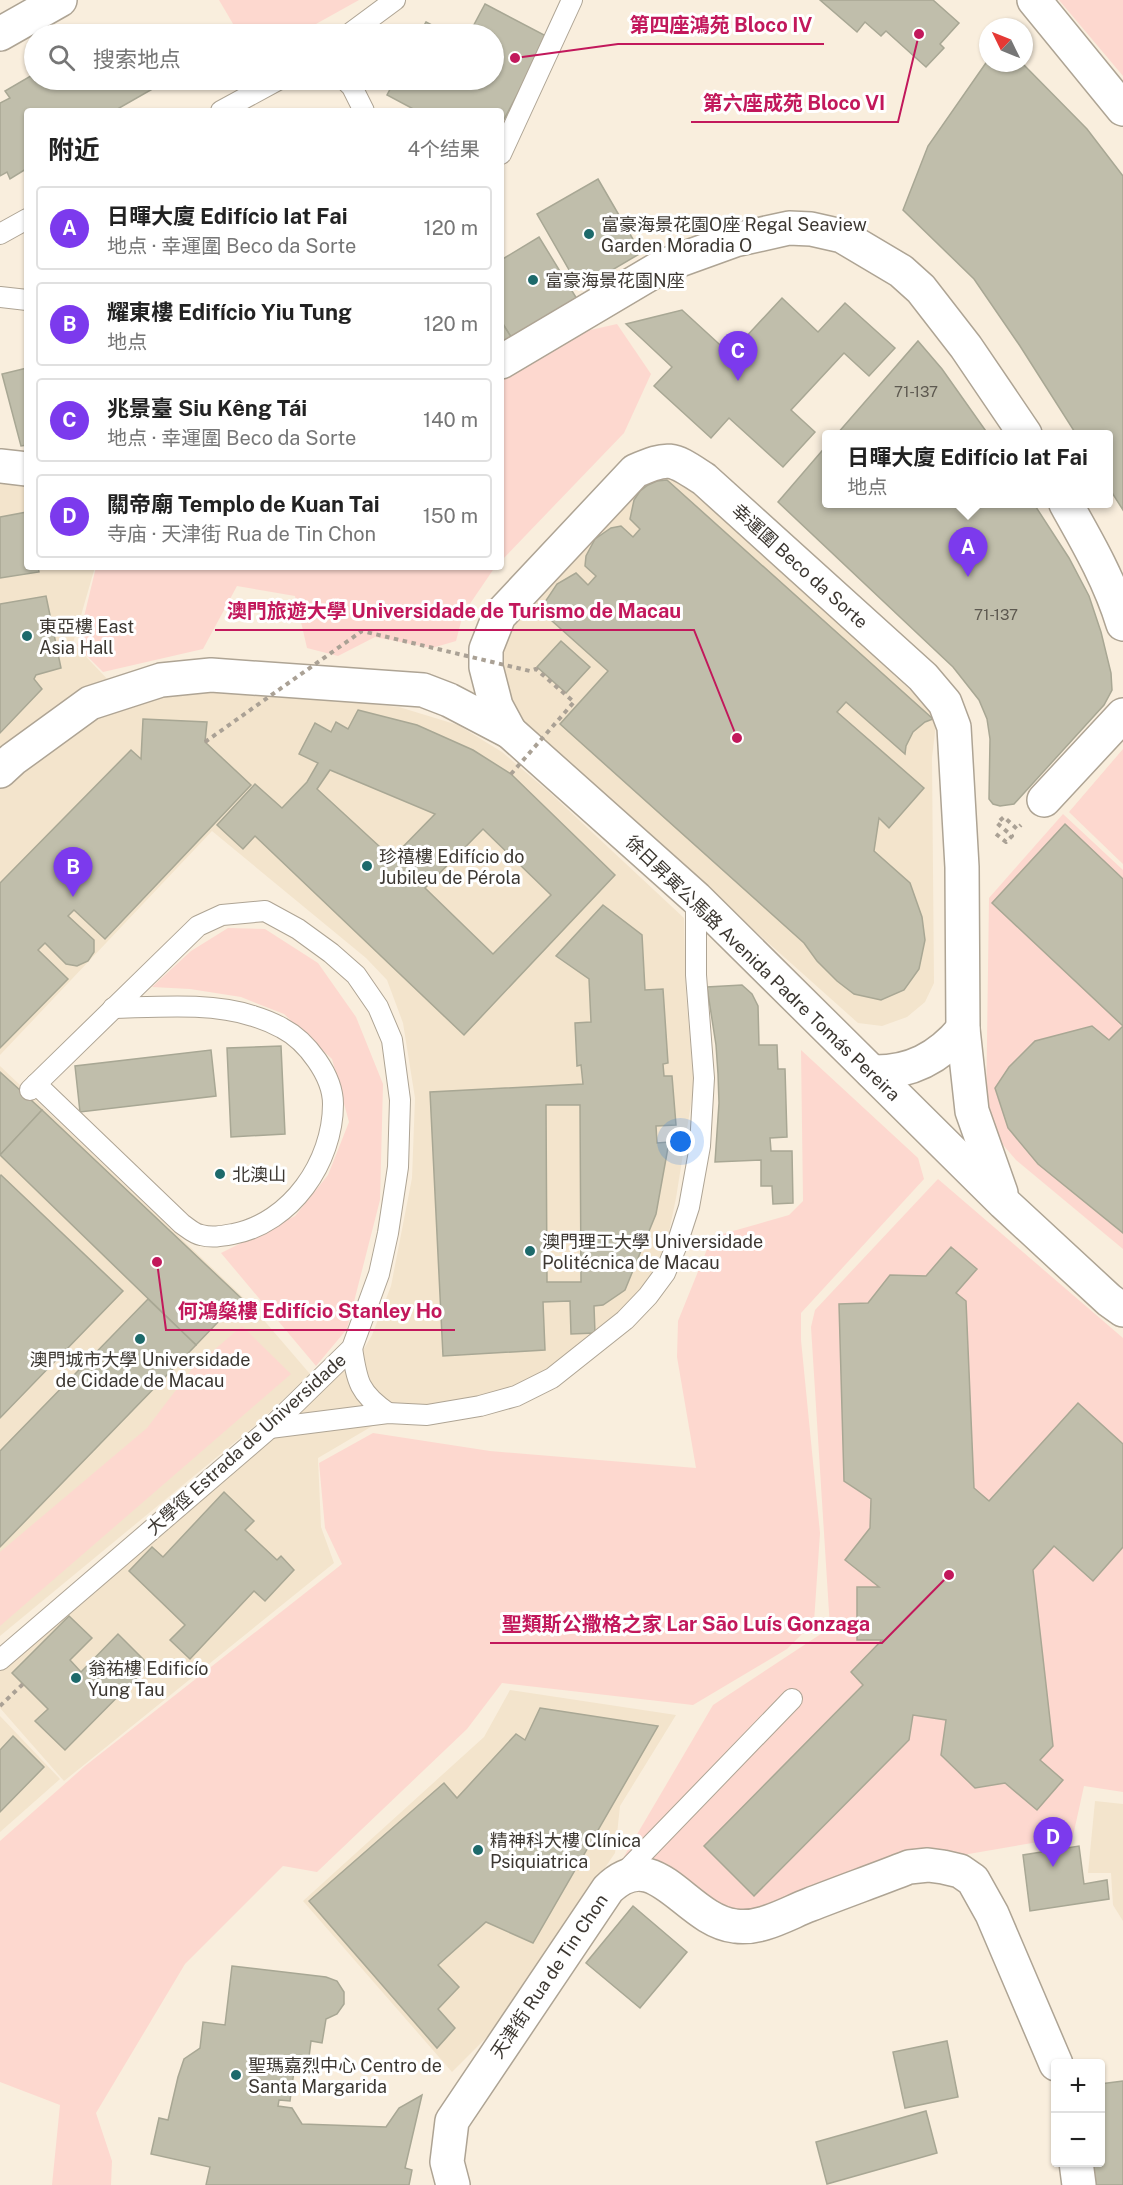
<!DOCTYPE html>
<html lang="zh">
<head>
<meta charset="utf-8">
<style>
	:root { --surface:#fff; --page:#f6f6f6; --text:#222; --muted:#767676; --line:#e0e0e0; --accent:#7c3aed }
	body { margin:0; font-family:"Public Sans","Noto Sans SC",sans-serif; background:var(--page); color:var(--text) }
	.controls { position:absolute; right:18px; bottom:18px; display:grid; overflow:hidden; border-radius:6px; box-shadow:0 2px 4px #0004 }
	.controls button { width:54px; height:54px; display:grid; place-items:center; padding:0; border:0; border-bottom:2px solid var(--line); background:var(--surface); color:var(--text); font:30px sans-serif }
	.compass { position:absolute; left:979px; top:18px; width:54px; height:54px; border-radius:50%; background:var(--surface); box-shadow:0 2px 4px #0004; rotate:313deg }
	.you { position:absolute; left:681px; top:1142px; width:21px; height:21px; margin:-15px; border:4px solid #fff; border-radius:50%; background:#1a73e8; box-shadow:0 0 0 9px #1a73e833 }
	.badge { display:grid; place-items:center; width:39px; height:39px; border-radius:50%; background:var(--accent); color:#fff; font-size:20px; font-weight:700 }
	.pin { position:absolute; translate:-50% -50px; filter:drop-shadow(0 2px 3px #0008) }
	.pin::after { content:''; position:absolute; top:32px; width:21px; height:18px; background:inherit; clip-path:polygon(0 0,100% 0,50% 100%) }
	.popup { position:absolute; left:822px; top:430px; width:291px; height:78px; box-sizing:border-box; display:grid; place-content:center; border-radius:6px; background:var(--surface); filter:drop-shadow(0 2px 4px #0005); font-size:20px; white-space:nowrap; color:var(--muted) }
	.popup b { font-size:22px; color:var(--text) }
	.popup::after { content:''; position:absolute; left:50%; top:100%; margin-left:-12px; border:12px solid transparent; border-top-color:var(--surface) }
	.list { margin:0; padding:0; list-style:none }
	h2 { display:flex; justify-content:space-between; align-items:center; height:78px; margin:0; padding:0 24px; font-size:26px }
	h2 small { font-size:20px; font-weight:400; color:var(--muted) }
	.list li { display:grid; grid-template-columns:39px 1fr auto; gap:18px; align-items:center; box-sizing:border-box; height:84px; margin:0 12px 12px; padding:0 12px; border:2px solid var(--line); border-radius:6px }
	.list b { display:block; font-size:22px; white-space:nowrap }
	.list p { margin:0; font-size:20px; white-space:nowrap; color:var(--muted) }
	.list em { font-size:20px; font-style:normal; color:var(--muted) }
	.icon { flex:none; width:33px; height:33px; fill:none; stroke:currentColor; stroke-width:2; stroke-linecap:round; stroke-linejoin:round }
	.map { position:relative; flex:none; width:1123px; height:2185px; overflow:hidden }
	.search { position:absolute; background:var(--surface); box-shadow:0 2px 4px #0004; left:24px; top:24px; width:480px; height:66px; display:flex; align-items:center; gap:15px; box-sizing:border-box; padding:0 21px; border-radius:33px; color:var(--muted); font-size:22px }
	.panel { position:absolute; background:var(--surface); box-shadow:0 2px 4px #0004; left:24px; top:108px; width:480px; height:462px; border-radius:6px }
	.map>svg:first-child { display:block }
	.built { fill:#f3e4cc }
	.green { fill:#fdd8cf }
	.building { fill:#c0beab; stroke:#a8a794; stroke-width:1.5; fill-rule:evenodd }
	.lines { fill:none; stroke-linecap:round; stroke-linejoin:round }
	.lane-casing { stroke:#aea494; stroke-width:22 }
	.street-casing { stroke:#aea494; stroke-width:36 }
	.secondary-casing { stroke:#aea494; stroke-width:36 }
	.path { stroke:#aaa195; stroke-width:4; stroke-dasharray:4.5 4.5; stroke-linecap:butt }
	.lane { stroke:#fff; stroke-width:20 }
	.street { stroke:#fff; stroke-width:33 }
	.secondary { stroke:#fff; stroke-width:33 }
	.path-bridge { stroke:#aaa195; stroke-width:4; stroke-dasharray:4.5 4.5; stroke-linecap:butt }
	.poi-dot { fill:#1d6a6b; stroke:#fff; stroke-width:2 }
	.labels { text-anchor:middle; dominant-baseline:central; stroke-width:6; stroke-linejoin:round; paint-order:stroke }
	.number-label { font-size:15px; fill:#5d5950 }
	.poi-label { font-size:18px; fill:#3c3731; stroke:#fff; text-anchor:start }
	.street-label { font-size:18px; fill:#3c3731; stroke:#fff }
	.leader { fill:none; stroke:#c2185b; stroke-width:2 }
	.callout-dot { fill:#c2185b; stroke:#fff; stroke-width:2 }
	.callout-label { font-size:20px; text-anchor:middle; font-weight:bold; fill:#c2185b; stroke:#fff; stroke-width:6; stroke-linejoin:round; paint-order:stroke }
</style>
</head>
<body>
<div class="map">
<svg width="1123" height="2185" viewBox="0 0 1123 2185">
	<rect width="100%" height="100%" fill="#f9eedd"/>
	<g class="built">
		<path d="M654 472 688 484 937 715 932 758 934 983 925 1002 907 1017 882 1026 858 1023 517 718 497 672 502 634Z"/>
		<path d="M0 476 27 478V567H95L73 643 112 684 167 694 229 689 399 707 458 725 502 752 549 792 684 918 686 995 694 1085 676 1198 669 1232 658 1271 604 1331 526 1385 436 1407 408 1405 318 1458 321 1527 334 1563 64 1781 0 1708V1669L347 1368 365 1347 372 1335 391 1286 412 1178 415 1098 403 1023 387 980 366 958 212 831 0 1055Z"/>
		<path d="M0 1066 250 1304 310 1374 258 1423 0 1636Z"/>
		<path d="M510 1690 676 1715 620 1806 615 1853 496 2028 452 2072 303 1901 484 1737Z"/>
		<path d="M0 1716 60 1779 0 1832Z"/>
		<path d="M1095 1801 1123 1804V1921L1113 1905 1111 1873H1088Z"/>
	</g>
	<g class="green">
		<path d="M219 0H359L298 34H239Z"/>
		<path d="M1059 0H1123V76Z"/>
		<path d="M617 324 651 374 624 433 501 561V374L559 337Z"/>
		<path d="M96 567H495L463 614 456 641 432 648 375 637 338 656 307 648 295 596 237 586 203 649 103 672 77 646Z"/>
		<path d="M1123 749V864L1069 812Z"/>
		<path d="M1063 814 1123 870V1249L1016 1160 998 1139 986 1113 989 898Z"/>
		<path d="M228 928 265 929 318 963 356 1017 383 1084 380 1200 347 1329 316 1366 221 1253 295 1216 328 1175 349 1122 332 1059 284 1014 241 997 190 989 152 987 191 951Z"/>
		<path d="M801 1050 918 1158 924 1179 801 1313V1340L820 1533 814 1622 787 1649 693 1705 502 1683 467 1729 317 1872 283 1866 185 1964 96 2113 112 2161 111 2185H52L60 2105 0 2082V1841L85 1766 342 1564 325 1528 319 1463 373 1433 490 1451 696 1468 677 1357 678 1321 712 1237 789 1215 803 1201Z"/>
		<path d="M938 1179 1123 1338V1792L1084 1786 1073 1836 951 1857 744 1919 619 1865 713 1705 830 1628 811 1327 815 1310Z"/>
		<path d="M242 1326 291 1374 0 1626V1552L147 1428 192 1369Z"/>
	</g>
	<g class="building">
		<path d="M820 0H933L959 23 940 44 944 48 926 67 886 31 881 36 865 22 857 32Z"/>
		<path d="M485 4 548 37 501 125V111H417L387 95 395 80H494V34H469Z"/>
		<path d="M426 22 449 34H419Z"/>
		<path d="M988 60V63H1022L1087 129 1123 176V510L1109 488V434H1076L1020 346 974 279 903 210 928 146Z"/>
		<path d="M34 74V80H151L156 87 114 111H27V172L26 169 10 179 7 172 0 176V103L10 98 5 91Z"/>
		<path d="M598 179 641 253 580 289 537 214Z"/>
		<path d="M539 237 577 299 513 340 501 321V260Z"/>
		<path d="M782 298 818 332 845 303 895 348 869 376 844 353 791 410 815 432 783 467 729 418 711 438 654 386 672 367 626 324 682 310 730 354Z"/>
		<path d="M501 321 513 340 501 347Z"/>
		<path d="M918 341 942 369 988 434H837Z"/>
		<path d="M27 368V445L21 446 2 374Z"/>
		<path d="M827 445V504H1034L1069 558 1089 596 1101 632 1111 673 1112 690 1104 705 1014 804 1000 806 993 804 989 799 990 739 987 719 979 700 953 667 778 502Z"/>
		<path d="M667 480 933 719 925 722 913 732 906 746 905 754 846 702 837 712 924 788 889 828 879 818 874 851 910 883 922 917 925 940 919 969 904 990 881 1000 854 994 837 981 817 961 804 943 560 724 608 671 542 612 545 602 557 584 576 573 588 585 596 576 585 566 586 556 595 539 611 528 621 526 633 537 640 529 630 519 634 500 640 491 648 485 657 481Z"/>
		<path d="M27 512V567H38L39 572 0 578V517Z"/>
		<path d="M46 596 61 668 36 675 34 679 42 689 0 733V604Z"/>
		<path d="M561 641 590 667 566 693 537 667Z"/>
		<path d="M358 710 417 725 473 750 511 774 615 875 464 1035 255 836 243 849 217 825 255 784 282 808 307 782 318 763 299 754 315 723 331 732 336 722 348 729ZM330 770 435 814 392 858 317 789ZM483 829 551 895 493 954 425 888Z"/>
		<path d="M143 719 207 722 205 742 251 785 105 939 74 910 68 916 94 940V952L88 961 77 966 66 964 45 943 38 950 68 979 0 1048V883L131 750 141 759Z"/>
		<path d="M1065 824 1123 879V1233L1038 1164 1008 1128 995 1088 1009 1067 1035 1041 1092 1026 1109 1040 1123 1026 992 903Z"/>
		<path d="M603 905 642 935 645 990 663 989 668 1063 663 1064 664 1076H672L676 1125 656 1126 657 1143 669 1142 656 1214 625 1290 603 1305 594 1306 595 1333 571 1334 570 1301 543 1302 545 1350 443 1356 430 1092 583 1084 581 1065 577 1066 575 1023 591 1022 589 979 556 956ZM546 1105H580L581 1282H547Z"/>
		<path d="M742 985 752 994 758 1006 759 1045H777L778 1069H785L787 1137 770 1138 771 1151H792L793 1203 773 1204 772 1186H761V1160L715 1162 719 1103 718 1074 716 1045 707 987Z"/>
		<path d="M281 1046 285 1134 231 1137 227 1048Z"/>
		<path d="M211 1050 216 1096 80 1112 75 1066Z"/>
		<path d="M0 1072 42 1110 0 1155Z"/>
		<path d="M42 1110 241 1298 196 1345 0 1155Z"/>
		<path d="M1 1175 123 1291 0 1418V1176Z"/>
		<path d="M951 1247 977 1269 956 1293 966 1301 974 1488 989 1501 1078 1403 1123 1444V1547L1093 1581 1054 1546 1033 1570 1053 1746 1040 1760 1063 1780 1037 1810 1005 1783 975 1788 941 1755 946 1720 913 1715 909 1740 754 1896 704 1846 863 1685 851 1672 882 1640H857V1587H879L845 1560 870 1528 871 1499 844 1481 839 1304 868 1303 890 1275 926 1276Z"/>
		<path d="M148 1299 196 1345 0 1547V1451Z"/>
		<path d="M224 1492 254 1521 245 1530 277 1560 281 1556 294 1570 265 1601 254 1591 190 1659 170 1640 185 1625 129 1571 152 1547 163 1557Z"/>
		<path d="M69 1616 92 1638 70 1660 81 1672 118 1634 149 1665 65 1750 35 1721 48 1709 12 1673Z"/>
		<path d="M540 1708 658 1726 533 1943 486 1922 438 1965 459 1987 438 2009 455 2028 437 2048 309 1901 444 1783 457 1798 516 1734 525 1740Z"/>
		<path d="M13 1736 44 1767 0 1812V1750Z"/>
		<path d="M1079 1846 1084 1884 1107 1880 1109 1899 1030 1911 1023 1855Z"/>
		<path d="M633 1906 687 1952 640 2008 586 1963Z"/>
		<path d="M232 1966 326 1977 337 1981 344 1992V2004L337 2014 326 2019 322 2043 311 2041 307 2073 294 2071 290 2101 279 2100 278 2106 292 2108 302 2124 386 2127 399 2108 422 2095 405 2168 412 2170 409 2185H206L210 2167 151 2154 159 2118 168 2120 178 2077 184 2059 200 2048 203 2022 225 2025Z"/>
		<path d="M947 2041 958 2097 905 2108 893 2052Z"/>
		<path d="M1123 2081V2185H1096L1092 2162H1100V2084Z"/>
		<path d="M926 2111 937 2153 827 2184 816 2142Z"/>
	</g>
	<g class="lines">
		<defs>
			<g id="lane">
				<path d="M349 34 395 0"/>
				<path d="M345 80 352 87 364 111"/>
				<path d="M221 111 278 80"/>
				<path d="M501 154 572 0"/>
				<path d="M0 234 27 219"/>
				<path d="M0 297 27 300"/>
				<path d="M36 1084 182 1224C188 1228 194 1234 201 1235 212 1238 222 1236 233 1234 291 1223 333 1162 333 1104 333 1076 307 1041 282 1028 273 1023 263 1019 253 1016 212 1002 156 1007 113 1008"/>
				<path d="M352 1348C357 1382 359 1393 388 1413"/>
				<path d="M270 1428 388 1413 427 1415 480 1406 516 1396 552 1378 625 1320 648 1296 665 1273 676 1247 689 1207 700 1146 704 1078 696 975V898"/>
				<path d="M0 1660 270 1428 352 1348 379 1274 388 1233 398 1167 400 1100 392 1040 378 1007 356 975 331 953 298 929 265 911 222 915 198 926 30 1090"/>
				<path d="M621 1876 792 1699"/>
			</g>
			<g id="street">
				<path d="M501 362 663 266 735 240 789 228 811 229 842 236 901 271 921 289 966 347 1025 434"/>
				<path d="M0 466 27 469"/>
				<path d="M1066 504C1088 543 1110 581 1123 624"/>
				<path d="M510 732 496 706 486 667V649L499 616 635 471C671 455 673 459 704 479L923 677 945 703 954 727 962 867 963 1029 972 1111 1001 1193"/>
				<path d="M0 771 13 759 90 703 161 680 211 675 423 690 449 700 510 732 696 898 1004 1203 1109 1300 1123 1310"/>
				<path d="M1044 800 1123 715"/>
				<path d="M872 1072C910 1073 939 1058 963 1029"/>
				<path d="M1076 2162 1079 2185"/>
				<path d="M453 2185 447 2162 452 2121 608 1889C656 1842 685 1920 735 1926 760 1930 786 1914 809 1905 842 1892 876 1880 909 1867L928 1865 943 1867 960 1871 973 1880 992 1914 1056 2064"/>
			</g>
			<g id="secondary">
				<path d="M1034 0 1123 109"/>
				<path d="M0 34 60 0"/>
			</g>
		</defs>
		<use href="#lane" class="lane-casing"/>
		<use href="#street" class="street-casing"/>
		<use href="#secondary" class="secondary-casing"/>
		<g class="path">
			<path d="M996 834 1006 842 1012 836 997 823 1004 817 1017 829 1021 825"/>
			<path d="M0 1706 23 1684"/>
		</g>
		<use href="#lane" class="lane"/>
		<use href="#street" class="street"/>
		<use href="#secondary" class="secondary"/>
		<path class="path-bridge" d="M205 742 362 631 530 671 536 669 574 702 511 774"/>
	</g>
	<g class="poi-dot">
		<circle cx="589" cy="234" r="6"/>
		<circle cx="533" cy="280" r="6"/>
		<circle cx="27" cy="636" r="6"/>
		<circle cx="367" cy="866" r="6"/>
		<circle cx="220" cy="1174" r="6"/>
		<circle cx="530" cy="1251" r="6"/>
		<circle cx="140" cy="1339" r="6"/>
		<circle cx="76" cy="1678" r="6"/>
		<circle cx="478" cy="1850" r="6"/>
		<circle cx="236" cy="2075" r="6"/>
	</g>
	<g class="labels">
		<g class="number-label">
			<text x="916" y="391">71-137</text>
			<text x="996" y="614">71-137</text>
		</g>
		<g class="poi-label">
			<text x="601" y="224">富豪海景花園O座 Regal Seaview<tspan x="601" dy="21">Garden Moradia O</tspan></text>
			<text x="545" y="280">富豪海景花園N座</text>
			<text x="39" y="626">東亞樓 East<tspan x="39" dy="21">Asia Hall</tspan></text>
			<text x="379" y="856">珍禧樓 Edifício do<tspan x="379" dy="21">Jubileu de Pérola</tspan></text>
			<text x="232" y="1174">北澳山</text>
			<text x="542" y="1241">澳門理工大學 Universidade<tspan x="542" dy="21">Politécnica de Macau</tspan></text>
			<text x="140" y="1359" text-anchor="middle">澳門城市大學 Universidade<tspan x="140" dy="21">de Cidade de Macau</tspan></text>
			<text x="88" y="1668">翁祐樓 Edificío<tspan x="88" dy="21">Yung Tau</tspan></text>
			<text x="490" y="1840">精神科大樓 Clínica<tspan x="490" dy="21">Psiquiatrica</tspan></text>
			<text x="248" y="2065">聖瑪嘉烈中心 Centro de<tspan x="248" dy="21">Santa Margarida</tspan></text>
		</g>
		<g class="street-label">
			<text transform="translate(800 566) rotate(42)">幸運圍 Beco da Sorte</text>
			<text transform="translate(763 968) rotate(44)">徐日昇寅公馬路 Avenida Padre Tomás Pereira</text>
			<text transform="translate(246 1444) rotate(-42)">大學徑 Estrada de Universidade</text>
			<text transform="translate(549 1976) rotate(-56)">天津街 Rua de Tin Chon</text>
		</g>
	</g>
	<path class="leader" d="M515 58L618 44H824M919 34L898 122H691M737 738L694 630H215M157 1262L166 1330H455M949 1575L882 1643H490"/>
	<g class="callout-dot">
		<circle cx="515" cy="58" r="6"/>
		<circle cx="919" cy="34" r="6"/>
		<circle cx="737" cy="738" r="6"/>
		<circle cx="157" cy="1262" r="6"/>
		<circle cx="949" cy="1575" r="6"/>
	</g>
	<g class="callout-label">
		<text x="721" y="32">第四座鴻苑 Bloco IV</text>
		<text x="794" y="110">第六座成苑 Bloco VI</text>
		<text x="454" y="618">澳門旅遊大學 Universidade de Turismo de Macau</text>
		<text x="310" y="1318">何鴻燊樓 Edifício Stanley Ho</text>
		<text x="686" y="1631">聖類斯公撒格之家 Lar São Luís Gonzaga</text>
	</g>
</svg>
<div class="controls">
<button>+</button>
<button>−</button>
</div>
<svg class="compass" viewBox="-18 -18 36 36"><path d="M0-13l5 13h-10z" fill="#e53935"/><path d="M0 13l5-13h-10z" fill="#767676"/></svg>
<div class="you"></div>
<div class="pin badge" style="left:968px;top:577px">A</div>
<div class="popup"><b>日暉大廈 Edifício Iat Fai</b>地点</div>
<div class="pin badge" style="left:73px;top:897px">B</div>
<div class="pin badge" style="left:738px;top:381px">C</div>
<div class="pin badge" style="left:1053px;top:1867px">D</div>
<div class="search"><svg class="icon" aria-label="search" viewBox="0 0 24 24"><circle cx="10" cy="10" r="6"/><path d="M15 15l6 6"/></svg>搜索地点</div>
<section class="panel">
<h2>附近<small>4个结果</small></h2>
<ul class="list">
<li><span class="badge">A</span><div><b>日暉大廈 Edifício Iat Fai</b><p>地点 · 幸運圍 Beco da Sorte</p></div><em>120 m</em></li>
<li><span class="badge">B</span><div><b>耀東樓 Edifício Yiu Tung</b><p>地点</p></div><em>120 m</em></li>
<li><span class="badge">C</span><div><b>兆景臺 Siu Kêng Tái</b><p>地点 · 幸運圍 Beco da Sorte</p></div><em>140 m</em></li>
<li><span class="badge">D</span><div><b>關帝廟 Templo de Kuan Tai</b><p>寺庙 · 天津街 Rua de Tin Chon</p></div><em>150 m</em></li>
</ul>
</section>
</div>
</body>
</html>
